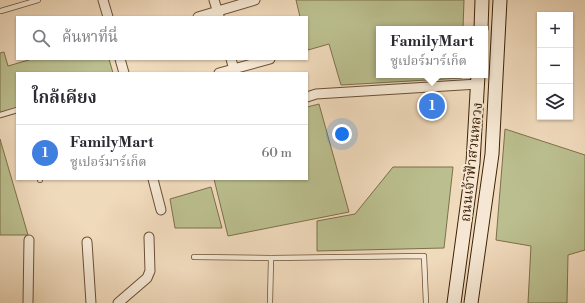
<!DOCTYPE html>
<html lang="th">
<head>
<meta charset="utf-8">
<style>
	:root { --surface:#fff; --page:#f7f7f7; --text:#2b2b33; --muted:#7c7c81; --line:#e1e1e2; --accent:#8f2418 }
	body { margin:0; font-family:"Libre Bodoni","Noto Serif Thai",serif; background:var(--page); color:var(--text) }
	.controls { position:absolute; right:12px; top:12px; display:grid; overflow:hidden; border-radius:0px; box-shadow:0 1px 3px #0004 }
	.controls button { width:36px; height:36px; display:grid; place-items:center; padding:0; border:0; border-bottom:1px solid var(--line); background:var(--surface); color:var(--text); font:20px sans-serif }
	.you { position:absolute; left:342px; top:134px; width:14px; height:14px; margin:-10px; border:3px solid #fff; border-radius:50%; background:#1a73e8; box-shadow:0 0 0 6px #1a73e833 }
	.badge { display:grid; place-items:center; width:26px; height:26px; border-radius:50%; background:var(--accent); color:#fff; font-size:13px; font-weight:700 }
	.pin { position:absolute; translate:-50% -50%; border:2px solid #fff; box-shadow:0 1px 4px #0006 }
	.popup { position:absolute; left:376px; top:26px; width:112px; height:52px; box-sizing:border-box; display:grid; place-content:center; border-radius:0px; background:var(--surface); filter:drop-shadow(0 1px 3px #0005); font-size:13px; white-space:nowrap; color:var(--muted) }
	.popup b { font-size:15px; color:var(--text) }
	.popup::after { content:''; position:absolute; left:50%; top:100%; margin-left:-8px; border:8px solid transparent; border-top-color:var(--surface) }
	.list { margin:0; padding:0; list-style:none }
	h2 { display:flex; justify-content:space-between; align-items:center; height:52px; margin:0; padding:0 16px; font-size:17px }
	h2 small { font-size:13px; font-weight:400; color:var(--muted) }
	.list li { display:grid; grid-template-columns:26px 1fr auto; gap:12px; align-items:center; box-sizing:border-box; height:56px; padding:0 16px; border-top:1px solid var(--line) }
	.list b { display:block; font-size:15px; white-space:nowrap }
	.list p { margin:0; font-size:13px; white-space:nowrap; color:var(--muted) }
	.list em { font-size:13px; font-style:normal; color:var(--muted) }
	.icon { flex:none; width:22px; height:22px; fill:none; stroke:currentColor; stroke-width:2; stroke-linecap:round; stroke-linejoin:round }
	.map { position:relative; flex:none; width:585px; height:303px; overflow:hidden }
	.search { position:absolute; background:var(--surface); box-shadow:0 1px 3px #0004; left:16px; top:16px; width:292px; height:44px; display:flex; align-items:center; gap:10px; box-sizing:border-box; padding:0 14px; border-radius:0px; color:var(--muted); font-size:15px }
	.panel { position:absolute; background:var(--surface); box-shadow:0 1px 3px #0004; left:16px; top:72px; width:292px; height:108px; border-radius:0px }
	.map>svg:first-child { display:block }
	.green { fill:#bbbf8f; stroke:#7d704a }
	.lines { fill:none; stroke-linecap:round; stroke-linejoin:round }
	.lane-casing { stroke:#6b5034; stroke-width:6 }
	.street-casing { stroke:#6b5034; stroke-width:11 }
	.secondary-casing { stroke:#3f2206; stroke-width:15 }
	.lane { stroke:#f5e7d3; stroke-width:4.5 }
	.street { stroke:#f5e7d3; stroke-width:9 }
	.secondary { stroke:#f5e7d3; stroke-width:13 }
	.labels { text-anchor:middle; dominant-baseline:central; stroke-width:4; stroke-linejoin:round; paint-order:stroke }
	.street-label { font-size:14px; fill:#3f2206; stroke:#f5e7d3 }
</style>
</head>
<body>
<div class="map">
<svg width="585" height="303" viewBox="0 0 585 303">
	<rect width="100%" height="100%" fill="#f0dabc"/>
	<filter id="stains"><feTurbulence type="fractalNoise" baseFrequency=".005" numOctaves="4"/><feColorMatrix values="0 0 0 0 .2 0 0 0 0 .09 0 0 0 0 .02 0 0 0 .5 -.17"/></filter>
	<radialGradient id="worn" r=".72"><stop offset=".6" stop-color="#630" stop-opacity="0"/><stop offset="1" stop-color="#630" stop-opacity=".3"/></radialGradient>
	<g class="green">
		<path d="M296 0H464L463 29H379V75H462V78L341 85 329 44 308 50 307 44V17H300Z"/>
		<path d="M4 52 8 66 32 59H109L113 73H17V113L0 118V53Z"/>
		<path d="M319 104 349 212 228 236 214 179H307V107Z"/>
		<path d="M505 129 585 155V250L568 255 567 303H528L531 246 496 240Z"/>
		<path d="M0 139 28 235H0Z"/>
		<path d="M393 167H453L444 248 317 251V221L355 214Z"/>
		<path d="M211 187 222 228H175L170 199Z"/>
	</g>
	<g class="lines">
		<defs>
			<g id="lane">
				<path d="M1 11 38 0"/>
				<path d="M0 115 17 110"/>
				<path d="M40 179V180"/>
				<path d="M194 257 271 258"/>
				<path d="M270 303 271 258 424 256 426 303"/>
			</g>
			<g id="street">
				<path d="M103 0 108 17"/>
				<path d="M214 0 219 16"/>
				<path d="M198 17 255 0"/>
				<path d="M120 59 124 73"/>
				<path d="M231 59 235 73"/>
				<path d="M219 73 270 59"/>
				<path d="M307 97 316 94 478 84"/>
				<path d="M153 179 161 210"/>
				<path d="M87 242 91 303"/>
				<path d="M28 303 29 240"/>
				<path d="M118 303 147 278 150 271 149 237"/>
			</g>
			<g id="secondary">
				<path d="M481 29 482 0"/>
				<path d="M454 303 473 163 478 75"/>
				<path d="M471 303 492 154 500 0"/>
			</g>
		</defs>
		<use href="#lane" class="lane-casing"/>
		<use href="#street" class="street-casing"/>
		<use href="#secondary" class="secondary-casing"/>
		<use href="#lane" class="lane"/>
		<use href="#street" class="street"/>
		<use href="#secondary" class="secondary"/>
	</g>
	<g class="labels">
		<g class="street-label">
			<text transform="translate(472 162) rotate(-84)">ถนนเจ้าฟ้าสวนหลวง</text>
		</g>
	</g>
	<rect width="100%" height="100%" filter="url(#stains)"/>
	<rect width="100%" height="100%" fill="url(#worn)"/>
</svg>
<div class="controls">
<button>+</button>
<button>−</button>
<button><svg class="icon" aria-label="layers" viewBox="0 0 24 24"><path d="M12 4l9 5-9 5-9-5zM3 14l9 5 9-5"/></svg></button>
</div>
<div class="you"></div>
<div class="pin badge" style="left:432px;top:106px;background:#3f7fe0">1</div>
<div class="popup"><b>FamilyMart</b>ซูเปอร์มาร์เก็ต</div>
<div class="search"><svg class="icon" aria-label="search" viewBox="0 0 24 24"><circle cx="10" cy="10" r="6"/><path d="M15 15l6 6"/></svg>ค้นหาที่นี่</div>
<section class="panel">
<h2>ใกล้เคียง<small></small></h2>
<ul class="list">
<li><span class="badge" style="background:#3f7fe0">1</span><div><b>FamilyMart</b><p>ซูเปอร์มาร์เก็ต</p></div><em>60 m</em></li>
</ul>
</section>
</div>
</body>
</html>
